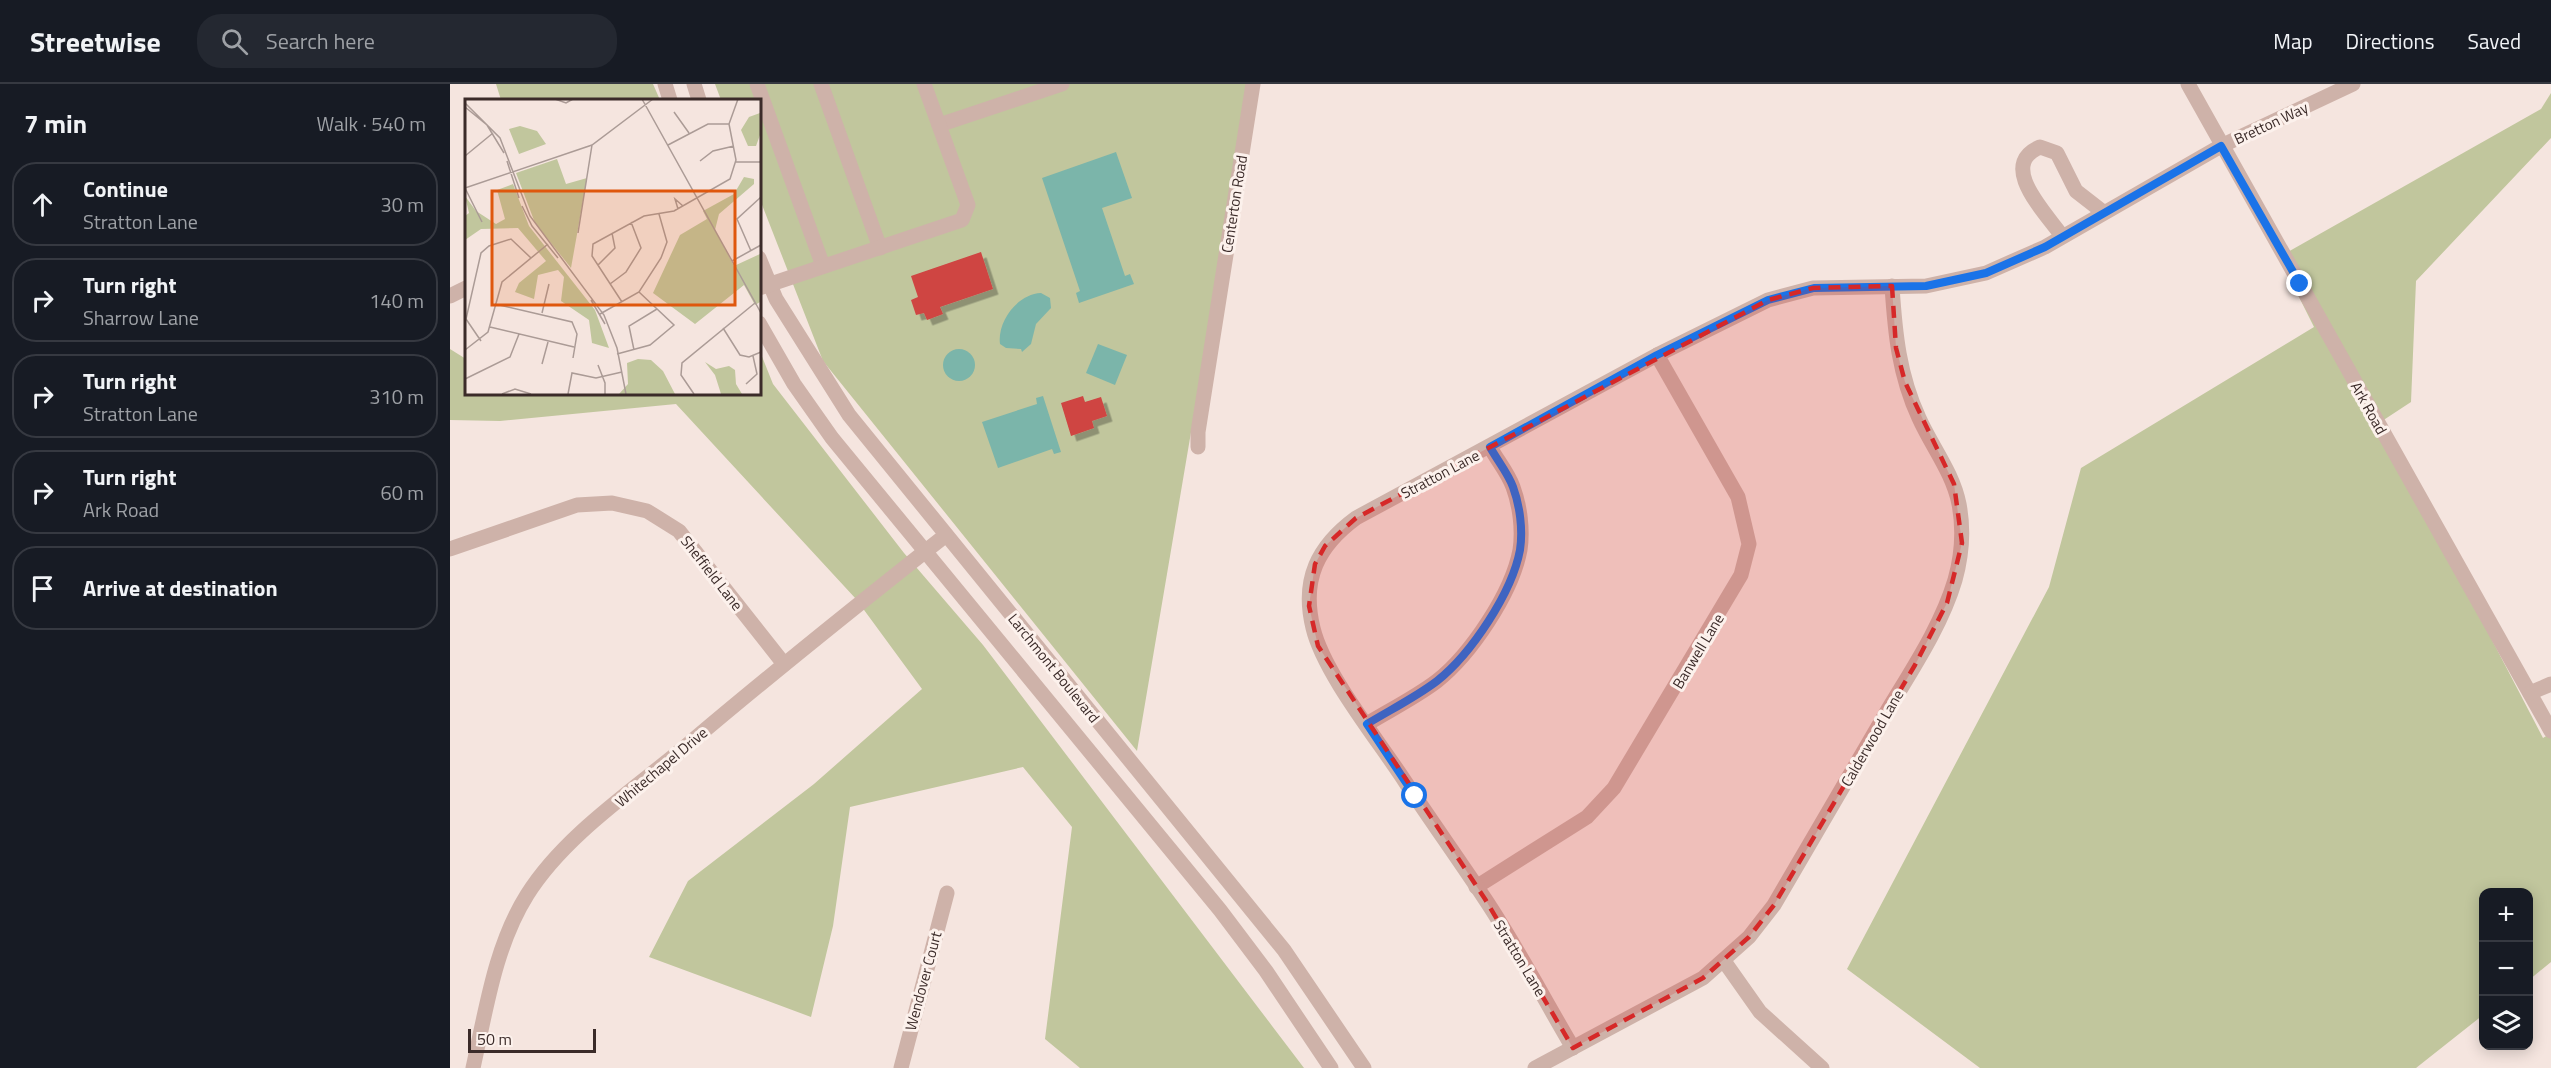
<!DOCTYPE html>
<html lang="en">
<head>
<meta charset="utf-8">
<style>
	:root { --surface:#171b24; --page:#242831; --text:#f1f3f6; --muted:#9ea1a6; --line:#363941 }
	body { margin:0; font-family:"Titillium Web",sans-serif; background:var(--page); color:var(--text) }
	.controls { position:absolute; right:18px; bottom:18px; display:grid; overflow:hidden; border-radius:12px; box-shadow:0 3px 15px #0003 }
	.controls button { width:54px; height:54px; display:grid; place-items:center; padding:0; border:0; border-bottom:2px solid var(--line); background:var(--surface); color:var(--text); font:30px sans-serif }
	.scale { position:absolute; left:18px; bottom:15px; width:128px; box-sizing:border-box; padding-left:6px; border:3px solid #3b2b29; border-top:0; font-size:16px; line-height:21px; white-space:nowrap; color:#3b2b29; -webkit-text-stroke:4px #fcf1ec; paint-order:stroke }
	.stop { position:absolute; width:18px; height:18px; margin:-14px; border:4px solid #1a73e8; border-radius:50%; background:#fff }
	.stop.end { background:#1a73e8; border-color:#fff; box-shadow:0 2px 6px #0008 }
	.list { margin:0; padding:0; list-style:none }
	h2 { display:flex; justify-content:space-between; align-items:center; height:78px; margin:0; padding:0 24px; font-size:26px }
	h2 small { font-size:20px; font-weight:400; color:var(--muted) }
	.list li { display:grid; grid-template-columns:39px 1fr auto; gap:18px; align-items:center; box-sizing:border-box; height:84px; margin:0 12px 12px; padding:0 12px; border:2px solid var(--line); border-radius:24px }
	.list b { display:block; font-size:22px; white-space:nowrap }
	.list p { margin:0; font-size:20px; white-space:nowrap; color:var(--muted) }
	.list em { font-size:20px; font-style:normal; color:var(--muted) }
	.icon { flex:none; width:33px; height:33px; fill:none; stroke:currentColor; stroke-width:2; stroke-linecap:round; stroke-linejoin:round }
	.map { position:relative; flex:none; width:2101px; height:984px; overflow:hidden }
	header { display:flex; align-items:center; gap:36px; box-sizing:border-box; height:84px; padding:0 30px; background:var(--surface); border-bottom:2px solid var(--line) }
	header strong { font-size:28px }
	nav { display:flex; gap:33px; margin-inline-start:auto; font-size:21px }
	.search { width:420px; height:54px; background:var(--page); display:flex; align-items:center; gap:15px; box-sizing:border-box; padding:0 21px; border-radius:24px; color:var(--muted); font-size:22px }
	main { display:flex }
	aside { flex:1; background:var(--surface) }
	.map>svg:first-child { display:block }
	.green { fill:#c1c69d }
	.water { fill:#7bb5aa }
	.building { fill:#cf4442; filter:url(#shadow) }
	.lines { fill:none; stroke-linecap:round; stroke-linejoin:round }
	.minor { stroke:#ceb2a9; stroke-width:15 }
	.route { stroke:#1a73e8; stroke-width:8 }
	.marked { fill:#d62828; fill-opacity:0.2; stroke:#d62828; stroke-width:4.5; stroke-dasharray:12 8; stroke-linejoin:round }
	.labels { text-anchor:middle; dominant-baseline:central; stroke-width:6; stroke-linejoin:round; paint-order:stroke }
	.street-label { font-size:15px; fill:#3b2b29; stroke:#fcf1ec }
	.inset-road { fill:none; stroke:#ab9b96; stroke-width:1.5 }
	.view { fill:#df570d; fill-opacity:0.15; stroke:#df570d; stroke-width:3 }
	.inset-edge { fill:none; stroke:#3b2b29; stroke-width:3 }
</style>
</head>
<body>
<header>
<strong>Streetwise</strong>
<div class="search"><svg class="icon" aria-label="search" viewBox="0 0 24 24"><circle cx="10" cy="10" r="6"/><path d="M15 15l6 6"/></svg>Search here</div>
<nav><a>Map</a><a>Directions</a><a>Saved</a></nav>
</header>
<main>
<aside>
<h2>7 min<small>Walk · 540 m</small></h2>
<ul class="list">
<li><svg class="icon" aria-label="ahead" viewBox="0 0 24 24"><path d="M12 20V5M6 11l6-6 6 6"/></svg><div><b>Continue</b><p>Stratton Lane</p></div><em>30 m</em></li>
<li><svg class="icon" aria-label="right" viewBox="0 0 24 24"><path d="M7 20v-9h11M14 6l5 5-5 5"/></svg><div><b>Turn right</b><p>Sharrow Lane</p></div><em>140 m</em></li>
<li><svg class="icon" aria-label="right" viewBox="0 0 24 24"><path d="M7 20v-9h11M14 6l5 5-5 5"/></svg><div><b>Turn right</b><p>Stratton Lane</p></div><em>310 m</em></li>
<li><svg class="icon" aria-label="right" viewBox="0 0 24 24"><path d="M7 20v-9h11M14 6l5 5-5 5"/></svg><div><b>Turn right</b><p>Ark Road</p></div><em>60 m</em></li>
<li><svg class="icon" aria-label="arrive" viewBox="0 0 24 24"><path d="M6 21V4h12l-3 4 3 4H6"/></svg><div><b>Arrive at destination</b></div></li>
</ul>
</aside>
<div class="map">
<svg width="2101" height="984" viewBox="0 0 2101 984">
	<defs>
		<filter id="shadow"><feDropShadow dx="5.5" dy="5.5" stdDeviation="0" flood-color="#0004"/></filter>
	</defs>
	<rect width="100%" height="100%" fill="#f5e5df"/>
	<g class="green">
		<path d="M46 0H203L210 16H51Z"/>
		<path d="M265 0H800L687 667 373 277 309 113V16H271Z"/>
		<path d="M2101 9V54L1966 197 1961 318 1929 339 2093 654 2101 649V878L2079 896 2078 808H2034L2033 931 1966 984H1530L1397 885 1599 503 1631 384 1864 243 1829 173 2091 25Z"/>
		<path d="M0 265 16 275V309H309V265L323 300 454 469 533 561 854 984H630L595 955 622 743 573 683 400 723 383 842 361 933 199 873 238 797 364 700 472 605 406 515 226 320 50 337 0 336Z"/>
	</g>
	<g class="water">
		<path d="M666 68 682 114 652 124 675 192 680 190 684 200 629 219 626 209 630 207 592 94Z"/>
		<path d="M591 209 600 214 601 224 586 240 581 260 572 268 571 265 556 264 550 260C547 238 567 210 591 209Z"/>
		<path d="M648 260 677 271 665 301 636 289Z"/>
		<circle cx="509" cy="281" r="16"/>
		<path d="M593 312 611 368 604 370 602 365 548 384 532 338 587 320 586 314Z"/>
	</g>
	<g class="building">
		<path d="M531 168 543 205 490 223 493 230 477 236 474 229 466 231 461 216 468 213 461 192Z"/>
		<path d="M633 312 635 318 651 313 657 332 642 337 644 344 621 352 611 319Z"/>
	</g>
	<g class="lines">
		<g class="minor">
			<path d="M215 0 220 16"/>
			<path d="M244 0 249 16"/>
			<path d="M307 0 373 182"/>
			<path d="M371 0 430 164"/>
			<path d="M1738 0 2101 647"/>
			<path d="M489 41 612 0"/>
			<path d="M1612 152C1596 129 1547 81 1590 63L1607 69 1626 107 1653 128"/>
			<path d="M309 174 326 215 399 331 834 866 914 984"/>
			<path d="M309 204 512 136 518 121 474 0"/>
			<path d="M0 212 16 204"/>
			<path d="M309 239 344 300 382 354 770 826 816 887 881 984"/>
			<path d="M748 363V348L803 0"/>
			<path d="M0 465 127 421 162 419 197 427 229 447 334 580"/>
			<path d="M2080 609 2101 600"/>
			<path d="M917 640C940 626 966 613 987 597 1021 570 1062 509 1070 466 1073 446 1070 422 1063 403 1058 389 1047 376 1040 363"/>
			<path d="M1026 803 1137 733 1164 704 1291 491 1299 460 1288 413 1207 271"/>
			<path d="M1274 877 1310 928 1372 984"/>
			<path d="M1123 964C1094 915 1067 863 1035 815 1009 776 982 738 956 699 929 657 874 590 863 544 851 495 868 462 906 434L1207 271 1318 216 1363 204 1476 202 1536 189 1595 163 1771 62 1903 0"/>
			<path d="M23 984C36 926 45 862 77 811 115 750 188 703 242 657 326 586 411 518 496 451"/>
			<path d="M451 984 497 809"/>
			<path d="M1085 984 1253 894 1299 853 1324 821C1361 757 1399 693 1436 629 1461 587 1491 543 1505 496 1512 471 1514 446 1509 420 1503 389 1482 363 1469 334 1449 291 1445 249 1442 202"/>
		</g>
	</g>
	<g class="lines">
		<path class="route" d="M965 712 917 640C940 626 966 613 987 597 1021 570 1062 509 1070 466 1073 446 1070 422 1063 403 1058 389 1047 376 1040 363L1207 271 1318 216 1364 204 1476 202 1536 189 1595 163 1771 62 1850 200"/>
	</g>
	<path class="marked" d="M1442 202 1446 264 1455 298 1504 400 1512 459 1497 519 1465 581 1324 821 1299 853 1253 894 1123 964 1035 815 868 562 859 522 865 480 875 462 906 434 1318 216 1363 204Z"/>
	<g class="labels">
		<g class="street-label">
			<text transform="translate(1821 39) rotate(-25)">Bretton Way</text>
			<text transform="translate(784 120) rotate(-81)">Centerton Road</text>
			<text transform="translate(1919 324) rotate(61)">Ark Road</text>
			<text transform="translate(990 390) rotate(-28)">Stratton Lane</text>
			<text transform="translate(262 489) rotate(52)">Sheffield Lane</text>
			<text transform="translate(1248 567) rotate(-59)">Banwell Lane</text>
			<text transform="translate(604 584) rotate(51)">Larchmont Boulevard</text>
			<text transform="translate(1422 654) rotate(-60)">Calderwood Lane</text>
			<text transform="translate(211 683) rotate(-40)">Whitechapel Drive</text>
			<text transform="translate(1070 874) rotate(59)">Stratton Lane</text>
			<text transform="translate(473 897) rotate(-75)">Wendover Court</text>
		</g>
	</g>
	<g transform="translate(15 15)">
		<rect width="296" height="296" fill="#f5e5df"/>
		<path d="M295 14V36L291 47H283L276 31 284 18ZM55 27 72 32 81 45 54 55 44 30ZM92 60 101 85 122 79 106 169 70 124 51 74ZM279 78 289 80V85L254 115 250 131 269 167 295 155V203L290 206 279 186 230 225 188 194 215 136 242 120 238 112 269 95ZM48 85 64 127 130 211 144 249 127 244 124 221 96 202 99 178 93 171 73 176 69 200 50 193 54 184 81 162 53 129 16 130 0 141V117L4 114 0 97 11 112 31 125 40 120 32 91ZM173 260 186 261 198 272 210 295H154L163 285 162 264ZM240 263 251 270 264 267 270 271 271 285 277 295H256L250 276Z" fill="#c1c69d"/>
		<path class="inset-road" d="M90 0 101 4 108 0M177 0 296 214M0 4 35 39 65 117 139 216 152 249 161 295M0 8 22 26 39 54M209 13 224 34M203 46 243 25H264M0 57 28 34M42 62 54 99M235 62 248 52 269 47M271 63H296M0 89 127 46 188 0M0 89 17 123M57 107 67 127 93 159M213 110 210 100 218 107M113 134 127 46M286 152 272 120 296 98M267 162 296 146M133 166 150 149 147 134M145 185 161 173 176 149 166 123M126 201 140 225M157 203 127 157 128 145 179 117 209 112 265 80 271 61 264 25 273 0M30 205 107 223 112 235 108 259M77 214 84 185M135 215 174 193 196 159 202 143 194 115M25 228 109 248M258 229 275 256 284 258 296 253M16 242 1 220 16 154 24 147 46 140 66 159M0 251 23 233 37 183 83 145M169 251 164 227 192 210M152 255 185 246 209 226 174 193M77 265 83 243M133 266 140 284V295M0 280 45 258 54 235M281 285 292 275 288 257M37 295 50 290 66 295M103 295 107 274 131 279 157 273M229 295 216 276 217 264 290 204"/>
		<path class="view" d="M27 92H270V206H27Z"/>
		<rect width="296" height="296" class="inset-edge"/>
	</g>
</svg>
<div class="controls">
<button>+</button>
<button>−</button>
<button><svg class="icon" aria-label="layers" viewBox="0 0 24 24"><path d="M12 4l9 5-9 5-9-5zM3 14l9 5 9-5"/></svg></button>
</div>
<div class="scale">50 m</div>
<div class="stop" style="left:965px;top:712px"></div>
<div class="stop end" style="left:1850px;top:200px"></div>
</div>
</main>
</body>
</html>
